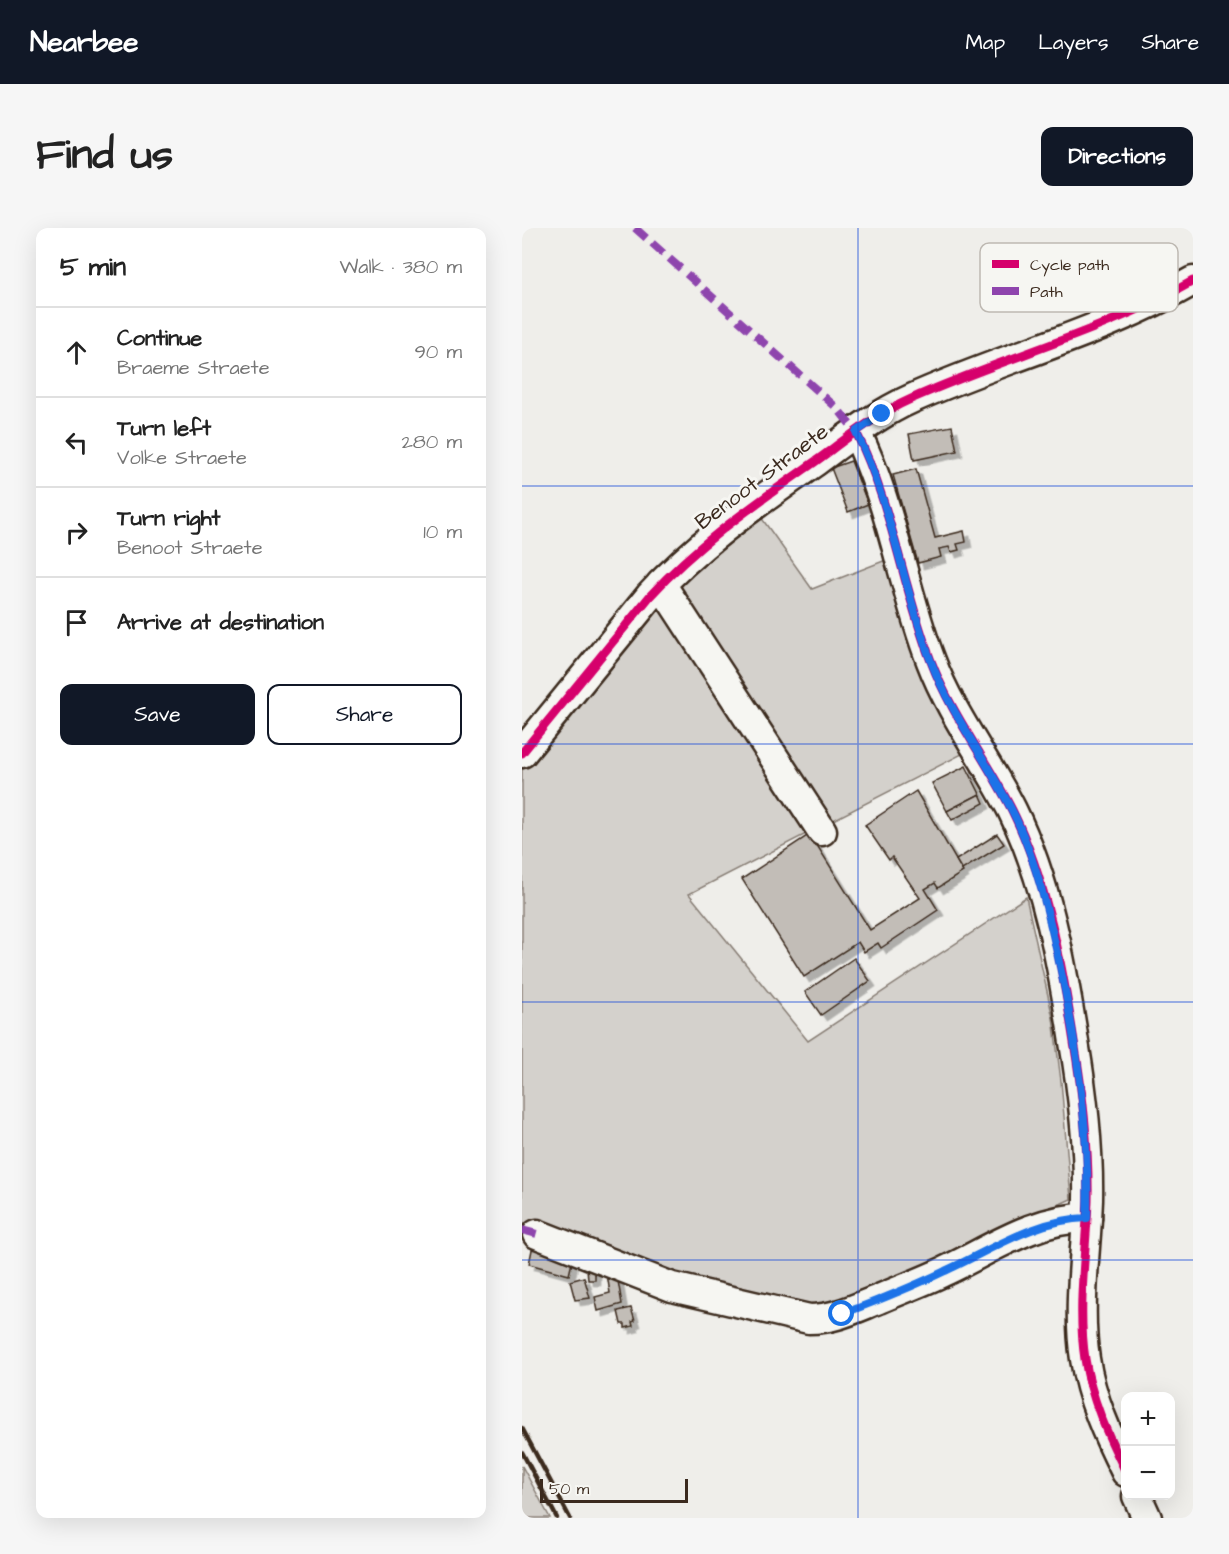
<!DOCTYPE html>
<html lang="en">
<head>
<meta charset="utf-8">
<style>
	:root { --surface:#fff; --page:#f6f6f6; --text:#222; --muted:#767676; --line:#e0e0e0; --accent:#111827 }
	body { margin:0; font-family:"Architects Daughter",sans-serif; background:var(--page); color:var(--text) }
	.controls { position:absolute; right:18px; bottom:18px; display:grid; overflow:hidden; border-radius:12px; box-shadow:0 6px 24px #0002 }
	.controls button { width:54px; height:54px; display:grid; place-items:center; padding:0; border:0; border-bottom:2px solid var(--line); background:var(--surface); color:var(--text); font:30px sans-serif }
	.scale { position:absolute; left:18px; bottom:15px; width:148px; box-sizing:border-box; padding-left:6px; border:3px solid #3b2a1e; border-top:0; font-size:16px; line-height:21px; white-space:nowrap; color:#3b2a1e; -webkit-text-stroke:4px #f6f6f2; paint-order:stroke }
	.stop { position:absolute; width:18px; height:18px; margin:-14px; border:4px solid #1a73e8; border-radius:50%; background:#fff }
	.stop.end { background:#1a73e8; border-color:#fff; box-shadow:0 2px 6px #0008 }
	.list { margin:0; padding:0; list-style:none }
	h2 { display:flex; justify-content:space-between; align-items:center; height:78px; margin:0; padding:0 24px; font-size:26px }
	h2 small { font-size:20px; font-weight:400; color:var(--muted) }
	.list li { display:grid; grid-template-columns:39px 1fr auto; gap:18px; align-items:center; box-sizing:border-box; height:90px; padding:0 24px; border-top:2px solid var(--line) }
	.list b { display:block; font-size:22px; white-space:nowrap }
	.list p { margin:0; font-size:20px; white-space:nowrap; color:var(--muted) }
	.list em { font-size:20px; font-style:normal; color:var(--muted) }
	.actions { display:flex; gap:12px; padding:18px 24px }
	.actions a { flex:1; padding:14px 0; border:2px solid var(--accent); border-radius:12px; text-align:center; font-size:21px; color:var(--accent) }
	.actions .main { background:var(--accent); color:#fff }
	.icon { flex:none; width:33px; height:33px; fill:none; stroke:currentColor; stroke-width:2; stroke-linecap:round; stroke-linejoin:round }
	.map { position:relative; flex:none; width:671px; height:1290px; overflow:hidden; border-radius:12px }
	header { display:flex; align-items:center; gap:36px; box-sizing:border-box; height:84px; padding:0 30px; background:var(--accent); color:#fff }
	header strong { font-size:28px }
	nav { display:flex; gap:33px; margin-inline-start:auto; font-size:21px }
	.intro { display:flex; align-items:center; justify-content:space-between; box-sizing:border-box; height:144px; padding:0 36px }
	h1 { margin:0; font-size:42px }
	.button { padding:15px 27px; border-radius:12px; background:var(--accent); color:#fff; font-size:21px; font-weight:700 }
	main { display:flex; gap:36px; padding:0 36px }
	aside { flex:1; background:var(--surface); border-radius:12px; box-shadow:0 6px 24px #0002 }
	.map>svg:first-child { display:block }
	.green { fill:#d4d1cc; stroke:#887e75; stroke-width:1.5 }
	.building { fill:#c2bdb7; stroke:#3b2a1e; stroke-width:1.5; filter:url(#shadow) }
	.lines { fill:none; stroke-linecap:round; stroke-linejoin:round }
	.minor-casing { stroke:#3b2a1e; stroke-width:33 }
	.minor { stroke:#f6f6f2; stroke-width:28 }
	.rail { stroke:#3b2a1e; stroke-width:4.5 }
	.quiet { stroke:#8e44ad; stroke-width:8; stroke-dasharray:15 8; stroke-linecap:butt }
	.cycleway-casing { stroke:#f6f6f2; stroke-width:13 }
	.cycleway { stroke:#d6006c; stroke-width:9 }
	.route { stroke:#1a73e8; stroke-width:8 }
	.grid { fill:none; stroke:#1d4ed8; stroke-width:1.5; stroke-opacity:0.55 }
	.labels { text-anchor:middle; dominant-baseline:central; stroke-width:6; stroke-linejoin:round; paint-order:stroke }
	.street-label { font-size:22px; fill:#3b2a1e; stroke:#f6f6f2 }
	.key { fill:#f6f6f2; stroke:#beb9b2; stroke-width:1.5 }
	.key-label { font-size:16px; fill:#3b2a1e }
</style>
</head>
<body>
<header>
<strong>Nearbee</strong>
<nav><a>Map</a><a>Layers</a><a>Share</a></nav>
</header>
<div class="intro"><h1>Find us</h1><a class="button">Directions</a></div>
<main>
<aside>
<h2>5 min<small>Walk · 380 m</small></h2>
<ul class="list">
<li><svg class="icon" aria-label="ahead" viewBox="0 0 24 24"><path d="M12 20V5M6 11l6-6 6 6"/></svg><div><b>Continue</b><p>Braeme Straete</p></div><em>90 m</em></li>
<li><svg class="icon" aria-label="left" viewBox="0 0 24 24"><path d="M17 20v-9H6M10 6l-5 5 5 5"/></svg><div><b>Turn left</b><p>Volke Straete</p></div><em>280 m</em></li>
<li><svg class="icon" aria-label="right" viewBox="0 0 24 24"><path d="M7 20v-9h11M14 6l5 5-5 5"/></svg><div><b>Turn right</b><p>Benoot Straete</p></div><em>10 m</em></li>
<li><svg class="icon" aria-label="arrive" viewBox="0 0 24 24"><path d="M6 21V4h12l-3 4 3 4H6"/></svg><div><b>Arrive at destination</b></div></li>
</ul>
<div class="actions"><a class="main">Save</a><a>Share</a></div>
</aside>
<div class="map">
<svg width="671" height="1290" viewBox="0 0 671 1290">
	<defs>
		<filter id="shadow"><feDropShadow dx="5.5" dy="5.5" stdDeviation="0" flood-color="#0004"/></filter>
	</defs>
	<rect width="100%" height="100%" fill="#efeeea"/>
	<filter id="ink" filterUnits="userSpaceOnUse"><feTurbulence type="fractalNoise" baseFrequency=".0167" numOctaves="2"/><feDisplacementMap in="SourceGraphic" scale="12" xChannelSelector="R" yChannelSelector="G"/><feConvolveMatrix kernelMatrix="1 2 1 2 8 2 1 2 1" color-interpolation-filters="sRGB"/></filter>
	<g filter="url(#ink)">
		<g class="green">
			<path d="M236 285 290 361 364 332 444 524 167 666 286 813 504 669 531 790 539 853 549 971 324 1073 300 1079 139 1042 63 1011 0 994V542L133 381Z"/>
			<path d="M0 1238 28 1290H0Z"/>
		</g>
		<g class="building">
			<path d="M430 198 435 223 392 232 387 206Z"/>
			<path d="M329 233 346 276 326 284 309 240Z"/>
			<path d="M394 241 413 310 442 303 444 314 435 316 437 322 429 324 427 319 417 321 419 329 396 335 371 247Z"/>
			<path d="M444 538 458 566 425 583 410 555Z"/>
			<path d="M394 563 441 644 416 660 413 655 403 661 416 682 359 720 356 715 342 724 336 714 282 749 220 651 288 606 348 702 398 670 370 629 367 632 343 597Z"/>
			<path d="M458 566 462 575 430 592 425 583Z"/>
			<path d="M475 606 482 616 440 642 434 632Z"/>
			<path d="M332 730 348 753 299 787 283 764Z"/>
			<path d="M11 1017 51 1030 47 1047 7 1036Z"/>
			<path d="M65 1040 73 1041V1052H66Z"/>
			<path d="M85 1046 95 1047 100 1076 76 1083 73 1069 88 1065Z"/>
			<path d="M62 1049 68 1070 53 1072 48 1053Z"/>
			<path d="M109 1080 113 1093 110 1094 111 1098 103 1100V1096H99L96 1083Z"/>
		</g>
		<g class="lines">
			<defs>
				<g id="minor">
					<path d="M334 204C370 276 380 358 409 433 429 486 464 531 490 582 525 653 540 736 552 814 561 867 567 919 566 972 564 1025 555 1079 563 1131 569 1171 586 1208 604 1244"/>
					<path d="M139 356 300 603"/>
					<path d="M0 525 128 368C176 315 236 274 294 233 324 211 355 186 389 171 482 129 583 104 671 53"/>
					<path d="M15 1006 150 1059 287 1091C313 1091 334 1080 357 1071 380 1061 403 1053 425 1042 469 1021 514 990 565 990"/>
					<path d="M615 1268 625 1290"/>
				</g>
			</defs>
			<use href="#minor" class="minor-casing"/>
			<use href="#minor" class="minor"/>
			<g class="rail">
				<path d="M0 1200 48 1290"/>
				<path d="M0 1224 35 1290"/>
			</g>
			<g class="quiet">
				<path d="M113 0 316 181 334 204"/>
				<path d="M0 1002 15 1006"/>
			</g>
			<defs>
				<g id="cycleway">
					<path d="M334 204C370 276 380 358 409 433 429 486 464 531 490 582 525 653 540 736 552 814 561 867 567 919 566 972 564 1025 555 1079 563 1131 569 1171 586 1208 604 1244"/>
					<path d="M0 525 128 368C176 315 236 274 294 233 324 211 355 186 389 171 482 129 583 104 671 53"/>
				</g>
			</defs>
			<use href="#cycleway" class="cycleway-casing"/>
			<use href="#cycleway" class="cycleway"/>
		</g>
	</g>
	<g class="lines" filter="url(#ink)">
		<path class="route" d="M320 1086C355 1073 390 1059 423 1043 469 1022 514 991 565 990 568 902 555 815 536 729 526 684 515 638 496 595 471 540 432 493 410 436 381 361 370 277 334 204L360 186"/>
	</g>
	<path class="grid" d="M336 0V1290M0 258H671M0 516H671M0 774H671M0 1032H671"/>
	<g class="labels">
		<g class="street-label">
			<text transform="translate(240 249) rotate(-37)">Benoot Straete</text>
		</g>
	</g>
	<rect x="458" y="15" width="198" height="69" rx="9" class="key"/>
	<rect x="470" y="32" width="27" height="8" fill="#d6006c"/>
	<rect x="470" y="59" width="27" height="8" fill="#8e44ad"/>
	<g class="key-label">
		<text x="508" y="42">Cycle path</text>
		<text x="508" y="69">Path</text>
	</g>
</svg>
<div class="controls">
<button>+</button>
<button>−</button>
</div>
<div class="scale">50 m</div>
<div class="stop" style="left:320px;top:1086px"></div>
<div class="stop end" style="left:360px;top:186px"></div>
</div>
</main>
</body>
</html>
